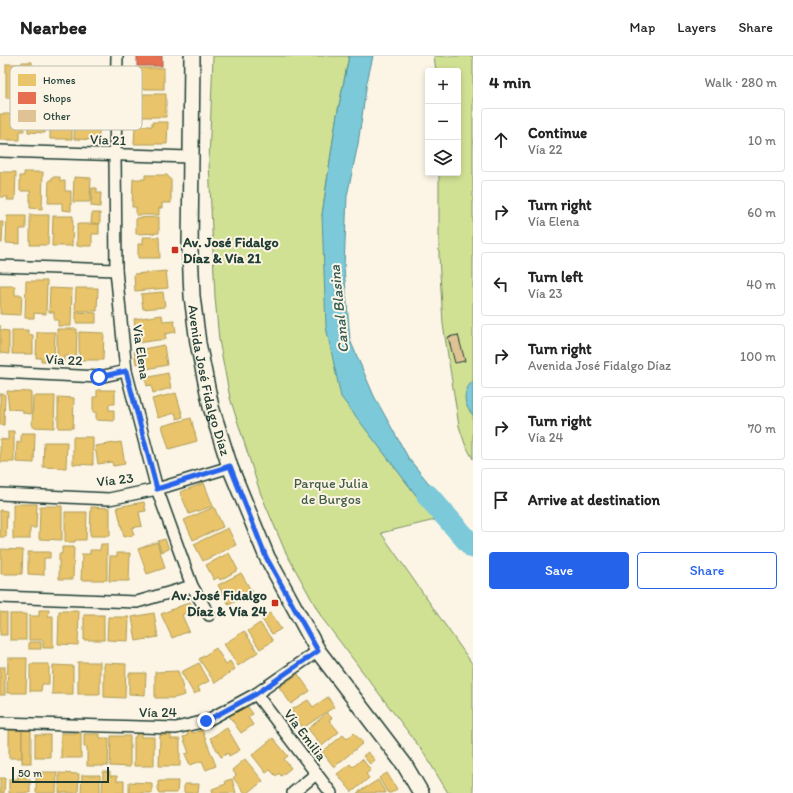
<!DOCTYPE html>
<html lang="en">
<head>
<meta charset="utf-8">
<style>
	:root { --surface:#fff; --page:#f6f6f6; --text:#222; --muted:#767676; --line:#e0e0e0; --accent:#2563eb }
	body { margin:0; font-family:Itim,sans-serif; background:var(--page); color:var(--text) }
	.controls { position:absolute; right:12px; top:12px; display:grid; overflow:hidden; border-radius:4px; box-shadow:0 2px 6px #0003 }
	.controls button { width:36px; height:36px; display:grid; place-items:center; padding:0; border:0; border-bottom:1px solid var(--line); background:var(--surface); color:var(--text); font:20px sans-serif }
	.scale { position:absolute; left:12px; bottom:10px; width:97px; box-sizing:border-box; padding-left:4px; border:2px solid #1f3d34; border-top:0; font-size:11px; line-height:14px; white-space:nowrap; color:#1f3d34; -webkit-text-stroke:3px #fcf5e5; paint-order:stroke }
	.stop { position:absolute; width:12px; height:12px; margin:-9px; border:3px solid #2563eb; border-radius:50%; background:#fff }
	.stop.end { background:#2563eb; border-color:#fff; box-shadow:0 1px 4px #0008 }
	.list { margin:0; padding:0; list-style:none }
	h2 { display:flex; justify-content:space-between; align-items:center; height:52px; margin:0; padding:0 16px; font-size:17px }
	h2 small { font-size:13px; font-weight:400; color:var(--muted) }
	.list li { display:grid; grid-template-columns:26px 1fr auto; gap:12px; align-items:center; box-sizing:border-box; height:64px; margin:0 8px 8px; padding:0 8px; border:1px solid var(--line); border-radius:4px }
	.list b { display:block; font-size:15px; white-space:nowrap }
	.list p { margin:0; font-size:13px; white-space:nowrap; color:var(--muted) }
	.list em { font-size:13px; font-style:normal; color:var(--muted) }
	.actions { display:flex; gap:8px; padding:12px 16px }
	.actions a { flex:1; padding:9px 0; border:1px solid var(--accent); border-radius:4px; text-align:center; font-size:14px; color:var(--accent) }
	.actions .main { background:var(--accent); color:#fff }
	.icon { flex:none; width:22px; height:22px; fill:none; stroke:currentColor; stroke-width:2; stroke-linecap:round; stroke-linejoin:round }
	.map { position:relative; flex:none; width:473px; height:737px; overflow:hidden }
	header { display:flex; align-items:center; gap:24px; box-sizing:border-box; height:56px; padding:0 20px; background:var(--surface); border-bottom:1px solid var(--line) }
	header strong { font-size:19px }
	nav { display:flex; gap:22px; margin-inline-start:auto; font-size:14px }
	main { display:flex }
	aside { flex:1; background:var(--surface) }
	.map>svg:first-child { display:block }
	.green { fill:#d1e194; stroke:#788f64 }
	.water { fill:#7bc9d9; stroke:#569197 }
	.homes { fill:#e9c46a; stroke:#ac9c5a }
	.shops { fill:#e76f51; stroke:#ab6048 }
	.lines { fill:none; stroke-linecap:round; stroke-linejoin:round }
	.river { stroke:#7bc9d9; stroke-width:23 }
	.building { fill:#dfc394; stroke:#1f3d34 }
	.street-casing { stroke:#1f3d34; stroke-width:14 }
	.secondary-casing { stroke:#1f3d34; stroke-width:18 }
	.street { stroke:#fcf5e5; stroke-width:11 }
	.secondary { stroke:#fcf5e5; stroke-width:15 }
	.route { stroke:#2563eb; stroke-width:5 }
	.poi-dot { fill:#c8321e; stroke:#fcf5e5; stroke-width:1.5 }
	.labels { text-anchor:middle; dominant-baseline:central; stroke-width:4; stroke-linejoin:round; paint-order:stroke }
	.street-label { font-size:14px; fill:#1f3d34; stroke:#fcf5e5 }
	.poi-label { font-size:14px; font-weight:bold; fill:#1f3d34; stroke:#fcf5e5; text-anchor:start }
	.park-label { font-size:14px; fill:#435e47; stroke:#fcf5e5 }
	.water-label { font-size:15px; font-style:italic; fill:#315955; stroke:#fcf5e5 }
	.key { fill:#fcf5e5; stroke:#babeb0; stroke-width:1 }
	.key-label { font-size:11px; fill:#1f3d34 }
</style>
</head>
<body>
<header>
<strong>Nearbee</strong>
<nav><a>Map</a><a>Layers</a><a>Share</a></nav>
</header>
<main>
<div class="map">
<svg width="473" height="737" viewBox="0 0 473 737">
	<rect width="100%" height="100%" fill="#fcf5e5"/>
	<filter id="ink" filterUnits="userSpaceOnUse"><feTurbulence type="fractalNoise" baseFrequency=".025" numOctaves="2"/><feDisplacementMap in="SourceGraphic" scale="8" xChannelSelector="R" yChannelSelector="G"/><feConvolveMatrix kernelMatrix="1 2 1 2 8 2 1 2 1" color-interpolation-filters="sRGB"/></filter>
	<g filter="url(#ink)">
		<g class="green">
			<path d="M213 0H349L336 64 322 159 367 374 435 464 381 477 473 609V737H448L424 697 322 562 285 495 260 436 230 342 219 284 215 241 209 106Z"/>
			<path d="M434 0H473V403L465 388 459 370 443 268 439 200V117H458V15H436Z"/>
		</g>
		<g class="water">
			<path d="M349 0H373L367 26 358 88 347 140 344 211 350 284 374 340 409 403 458 463 435 464 341 341 326 271 322 159 336 64Z"/>
			<path d="M473 325V359C463 349 462 335 473 325Z"/>
		</g>
		<g class="homes">
			<path d="M22 6H32V43L6 42V8H22Z"/>
			<rect x="139" y="12" width="25" height="21"/>
			<path d="M143 38H166V61H138V41H143Z"/>
			<path d="M84 50H99V84L74 83 75 60H84Z"/>
			<path d="M13 52H25L24 75H20V84H0V58H13Z"/>
			<path d="M62 53H72V83H50V56H62Z"/>
			<path d="M28 57 45 58V77L28 76Z"/>
			<path d="M152 66H168L167 88H134L135 70H152Z"/>
			<path d="M0 116H16L15 144H7L8 141H0Z"/>
			<path d="M24 116H43L42 153 30 152V135H20V120H24Z"/>
			<path d="M145 119H167L171 124V147H162V152H159V159H136V151H132L133 123H145Z"/>
			<path d="M52 121H60V125H65V135H71V155L62 154V147H48L49 124H52Z"/>
			<path d="M74 121 91 122 90 146H73Z"/>
			<path d="M92 132H97V137H101L100 151 91 150Z"/>
			<path d="M92 157H100V168L91 167Z"/>
			<path d="M30 159H49L48 189H30Z"/>
			<path d="M7 160H26V173H20V188L6 187Z"/>
			<path d="M53 160H73L72 190H52Z"/>
			<path d="M159 161V177L136 178V162Z"/>
			<path d="M0 166H3L2 187H0Z"/>
			<path d="M77 168H99V178H92V190H77Z"/>
			<path d="M143 181H159L160 202H138V188H143Z"/>
			<path d="M166 215 168 232 135 235 134 218Z"/>
			<path d="M26 225H47L46 258 34 257V262H25Z"/>
			<path d="M0 230H15V239H22L21 259 0 258Z"/>
			<path d="M50 232 72 233 71 270H58V264H54V256H49Z"/>
			<path d="M76 232H98L97 255H75Z"/>
			<path d="M163 236 165 251 143 253 141 238Z"/>
			<path d="M76 256 96 257V267H76Z"/>
			<path d="M162 259 163 265 174 264 176 276 165 278 166 283 137 287 134 263Z"/>
			<path d="M0 269V274L9 275V298L0 297Z"/>
			<path d="M57 273H77L76 306H69V300H64V306L57 305Z"/>
			<path d="M12 274H28V278L33 279V298H12Z"/>
			<path d="M37 276H55L54 305H41V302H36Z"/>
			<path d="M79 276 104 277 103 304H79Z"/>
			<path d="M164 289 167 309 147 313 143 293Z"/>
			<path d="M142 293 144 306 136 308 134 294Z"/>
			<path d="M168 317 171 332 153 337 151 329 147 330 145 322Z"/>
			<path d="M97 334H115V348H109V354H114V365L96 364V356H93V341H97Z"/>
			<path d="M7 335 31 336V358L23 357V354L9 353Z"/>
			<path d="M176 337 183 361 177 363 175 357 158 362 152 343Z"/>
			<path d="M0 338H5L4 369H0Z"/>
			<path d="M33 340H55L54 372 32 371Z"/>
			<path d="M58 341 74 342 73 372H58Z"/>
			<path d="M191 362 197 385 169 393 162 370Z"/>
			<path d="M8 375H14V406H0V383L8 384Z"/>
			<path d="M21 377H35L34 407 16 406 17 386 21 387Z"/>
			<path d="M73 381H93V409L73 408Z"/>
			<path d="M44 386H67L66 412 43 411Z"/>
			<path d="M121 386 125 408 113 410 112 406 98 408 95 390Z"/>
			<path d="M204 427 213 450 189 458 180 436Z"/>
			<path d="M144 446 146 455 139 456 142 470 132 472 134 479 124 481 117 451Z"/>
			<path d="M13 448H37L36 472H30V483H13Z"/>
			<path d="M40 450H62V484L39 483Z"/>
			<path d="M91 451 110 452V480H90Z"/>
			<path d="M214 451 223 471 193 484 184 464Z"/>
			<path d="M0 454 7 455 6 481H0Z"/>
			<path d="M65 456H87L86 484H75V486H65Z"/>
			<path d="M228 472 236 489 203 505 194 488Z"/>
			<path d="M165 483 169 493 161 496 158 485Z"/>
			<path d="M157 486 165 512 147 518 138 493Z"/>
			<path d="M101 488H107V524H81L82 498H90V494H100Z"/>
			<path d="M62 491H74L73 523H59V498H62Z"/>
			<path d="M1 493 23 494 22 518H1Z"/>
			<path d="M28 496H50V502H44V519L28 518Z"/>
			<path d="M117 497H130L129 525H109L110 500H117Z"/>
			<path d="M229 497 238 514 220 524 218 521 214 524 206 509Z"/>
			<path d="M241 517 252 536 229 549 218 529Z"/>
			<path d="M190 546 193 554 182 559 189 575 172 582 161 558Z"/>
			<path d="M39 554H49L48 560H53V592H43V584H29V560H39Z"/>
			<path d="M59 555H79L78 589 58 588Z"/>
			<path d="M0 556 7 557V579H0Z"/>
			<path d="M154 557 158 581 136 585 132 561Z"/>
			<path d="M270 557 281 573 272 578 261 562Z"/>
			<rect x="10" y="558" width="16" height="26"/>
			<rect x="84" y="559" width="20" height="25"/>
			<path d="M108 561H129L128 585 107 584Z"/>
			<path d="M260 567 273 585 260 593 248 575Z"/>
			<path d="M244 575 258 596 238 610 224 588Z"/>
			<rect x="29" y="586" width="12" height="7"/>
			<path d="M216 592 226 608 230 605 235 613 215 627 199 603Z"/>
			<path d="M8 602H27L26 637H7Z"/>
			<rect x="78" y="606" width="22" height="32"/>
			<path d="M104 607 126 608 125 642 104 641Z"/>
			<path d="M199 607 209 625 198 631 200 635 194 638 181 616Z"/>
			<path d="M30 608H49V628H42L41 635H30Z"/>
			<path d="M53 609 73 610V638H52Z"/>
			<rect x="0" y="611" width="5" height="28"/>
			<path d="M178 615 185 639 174 642H155V616Z"/>
			<path d="M129 617H146L145 639 129 638Z"/>
			<path d="M298 618 310 635 291 648 279 631Z"/>
			<path d="M328 641 334 651 303 672 291 654 308 644 313 651Z"/>
			<path d="M246 648 253 658 248 661 253 669 241 677 229 660Z"/>
			<path d="M327 657 332 662 329 664 339 676 322 690 308 673Z"/>
			<path d="M227 672 240 694 229 700 228 697 221 701 210 682Z"/>
			<rect x="9" y="674" width="13" height="28"/>
			<rect x="22" y="674" width="9" height="33"/>
			<path d="M192 674 193 677 202 674 216 710 206 714 202 705 190 709 185 698 189 697 183 681 188 679 187 676Z"/>
			<rect x="61" y="677" width="20" height="25"/>
			<path d="M354 677 363 687 334 711 322 696 343 679 347 683Z"/>
			<path d="M84 678H100V682H109L108 710H87V691H84Z"/>
			<path d="M136 678H141V681H154V710H134V681H136Z"/>
			<rect x="35" y="679" width="15" height="22"/>
			<path d="M160 679H171V683H180V710H159Z"/>
			<path d="M111 680H130V711L110 710Z"/>
			<path d="M273 682 288 700 284 703 291 712 281 720 279 717 276 720 270 714 266 717 252 699Z"/>
			<path d="M368 696 375 704 370 708 363 700Z"/>
			<path d="M245 703 263 725 248 737H245L233 722 236 719 232 714Z"/>
			<path d="M362 703 371 714 366 718 369 722 352 736 337 718 350 708 353 711Z"/>
			<path d="M36 716H57L56 737H36Z"/>
			<path d="M103 716H110V720H117V725H124V737H102Z"/>
			<path d="M59 717 79 718 78 737H59Z"/>
			<path d="M387 717 397 733 391 737H388L379 722Z"/>
			<path d="M18 718H26V723H30V737H9V723H18Z"/>
			<path d="M82 719H100V737H81Z"/>
			<path d="M0 722H5L4 737H0Z"/>
			<path d="M232 723 236 737H213L212 733 226 728 225 725Z"/>
			<path d="M378 724 386 737H357Z"/>
			<path d="M158 725H178L177 737H158Z"/>
			<path d="M129 726 152 727V737H129Z"/>
			<path d="M184 728H199L198 737H184Z"/>
		</g>
		<rect class="shops" x="137" y="0" width="25" height="10"/>
		<g class="lines">
			<path class="river" d="M428 440 473 491"/>
		</g>
		<path class="building" d="M458 279 465 305 455 307 448 281Z"/>
		<g class="lines">
			<defs>
				<g id="street">
					<path d="M117 0 115 99 116 214 126 315 157 433 192 530 209 559"/>
					<path d="M0 95 190 101"/>
					<path d="M0 210 116 214"/>
					<path d="M0 316 99 321 126 315"/>
					<path d="M0 438 109 443 157 433 230 411"/>
					<path d="M0 541 137 546 192 530"/>
					<path d="M256 638 331 737"/>
					<path d="M0 667 176 672 206 665 256 638 318 595"/>
					<path d="M293 737 316 718"/>
				</g>
				<g id="secondary">
					<path id="s1" d="M192 0 190 194 192 240 198 287 211 351 230 411 267 501 318 595 404 708 421 737"/>
				</g>
			</defs>
			<use href="#street" class="street-casing"/>
			<use href="#secondary" class="secondary-casing"/>
			<use href="#street" class="street"/>
			<use href="#secondary" class="secondary"/>
		</g>
	</g>
	<g class="lines" filter="url(#ink)">
		<path class="route" d="M99 321 126 315 157 433 230 410 266 501 318 595 256 638 206 665"/>
	</g>
	<g class="poi-dot">
		<rect x="171" y="190" width="8" height="8" rx="2"/>
		<rect x="271" y="543" width="8" height="8" rx="2"/>
	</g>
	<g class="labels">
		<g class="street-label">
			<text transform="translate(108 84) rotate(2)">Vía 21</text>
			<text transform="translate(141 296) rotate(82)">Vía Elena</text>
			<text transform="translate(64 304) rotate(3)">Vía 22</text>
			<text stroke="none"><textPath href="#s1" startOffset="326">Avenida José Fidalgo Díaz</textPath></text>
			<text transform="translate(115 424) rotate(-6)">Vía 23</text>
			<text x="158" y="656">Vía 24</text>
			<text transform="translate(305 679) rotate(53)">Vía Emilia</text>
		</g>
		<g class="poi-label">
			<text x="183" y="186">Av. José Fidalgo<tspan x="183" dy="16">Díaz &amp; Vía 21</tspan></text>
			<text x="267" y="539" text-anchor="end">Av. José Fidalgo<tspan x="267" dy="16">Díaz &amp; Vía 24</tspan></text>
		</g>
		<g class="park-label">
			<text x="331" y="427">Parque Julia<tspan x="331" dy="16">de Burgos</tspan></text>
		</g>
		<g class="water-label">
			<text transform="translate(339 253) rotate(-96)">Canal Blasina</text>
		</g>
	</g>
	<rect x="10" y="10" width="132" height="64" rx="6" class="key"/>
	<rect x="18" y="18" width="18" height="12" fill="#e9c46a"/>
	<rect x="18" y="36" width="18" height="12" fill="#e76f51"/>
	<rect x="18" y="54" width="18" height="12" fill="#dfc394"/>
	<g class="key-label">
		<text x="43" y="28">Homes</text>
		<text x="43" y="46">Shops</text>
		<text x="43" y="64">Other</text>
	</g>
</svg>
<div class="controls">
<button>+</button>
<button>−</button>
<button><svg class="icon" aria-label="layers" viewBox="0 0 24 24"><path d="M12 4l9 5-9 5-9-5zM3 14l9 5 9-5"/></svg></button>
</div>
<div class="scale">50 m</div>
<div class="stop" style="left:99px;top:321px"></div>
<div class="stop end" style="left:206px;top:665px"></div>
</div>
<aside>
<h2>4 min<small>Walk · 280 m</small></h2>
<ul class="list">
<li><svg class="icon" aria-label="ahead" viewBox="0 0 24 24"><path d="M12 20V5M6 11l6-6 6 6"/></svg><div><b>Continue</b><p>Vía 22</p></div><em>10 m</em></li>
<li><svg class="icon" aria-label="right" viewBox="0 0 24 24"><path d="M7 20v-9h11M14 6l5 5-5 5"/></svg><div><b>Turn right</b><p>Vía Elena</p></div><em>60 m</em></li>
<li><svg class="icon" aria-label="left" viewBox="0 0 24 24"><path d="M17 20v-9H6M10 6l-5 5 5 5"/></svg><div><b>Turn left</b><p>Vía 23</p></div><em>40 m</em></li>
<li><svg class="icon" aria-label="right" viewBox="0 0 24 24"><path d="M7 20v-9h11M14 6l5 5-5 5"/></svg><div><b>Turn right</b><p>Avenida José Fidalgo Díaz</p></div><em>100 m</em></li>
<li><svg class="icon" aria-label="right" viewBox="0 0 24 24"><path d="M7 20v-9h11M14 6l5 5-5 5"/></svg><div><b>Turn right</b><p>Vía 24</p></div><em>70 m</em></li>
<li><svg class="icon" aria-label="arrive" viewBox="0 0 24 24"><path d="M6 21V4h12l-3 4 3 4H6"/></svg><div><b>Arrive at destination</b></div></li>
</ul>
<div class="actions"><a class="main">Save</a><a>Share</a></div>
</aside>
</main>
</body>
</html>
